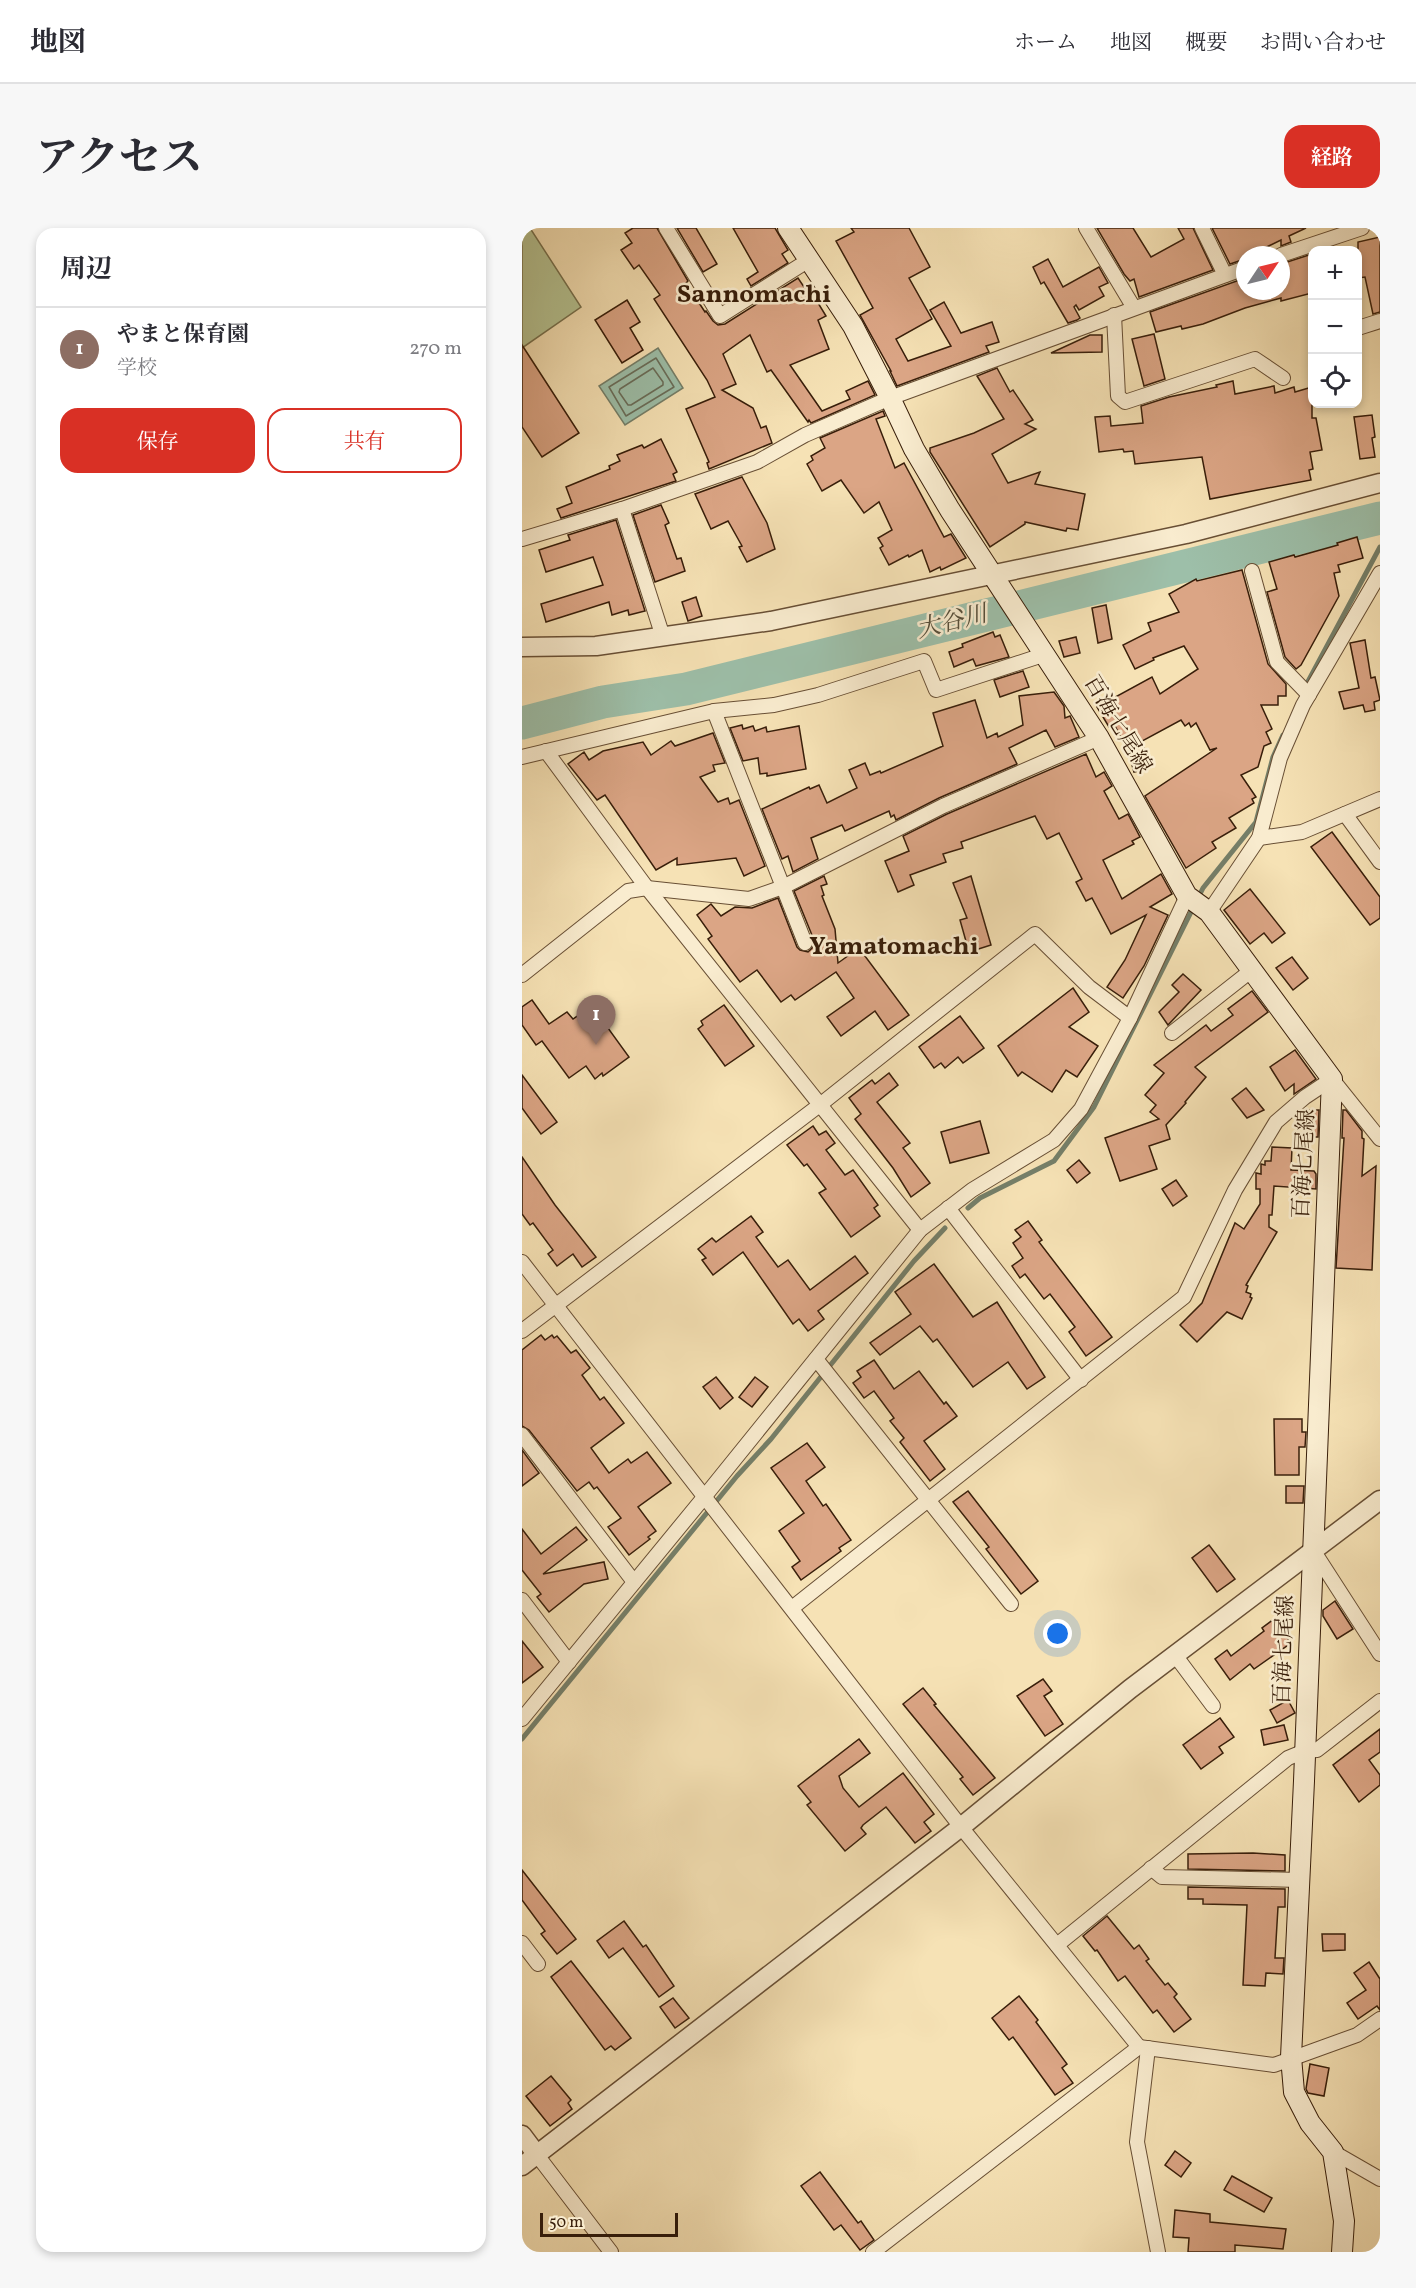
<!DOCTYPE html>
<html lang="ja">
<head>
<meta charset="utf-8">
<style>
	:root { --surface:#fff; --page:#f7f7f7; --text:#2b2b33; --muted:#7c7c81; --line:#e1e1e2; --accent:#d93025 }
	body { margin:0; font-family:Vollkorn,"Noto Serif JP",serif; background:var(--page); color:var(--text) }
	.controls { position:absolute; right:18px; top:18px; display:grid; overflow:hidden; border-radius:12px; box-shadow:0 3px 9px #0003 }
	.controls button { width:54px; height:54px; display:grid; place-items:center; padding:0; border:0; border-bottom:2px solid var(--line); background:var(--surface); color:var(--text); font:30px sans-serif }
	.compass { position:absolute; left:714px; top:18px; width:54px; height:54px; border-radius:50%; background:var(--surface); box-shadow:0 3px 9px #0003; rotate:55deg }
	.scale { position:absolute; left:18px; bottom:15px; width:138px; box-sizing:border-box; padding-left:6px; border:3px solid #381e0a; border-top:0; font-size:16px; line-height:21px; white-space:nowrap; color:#381e0a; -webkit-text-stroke:4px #f9eccf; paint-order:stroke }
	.you { position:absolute; left:536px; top:1406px; width:21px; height:21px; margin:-15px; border:4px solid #fff; border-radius:50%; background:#1a73e8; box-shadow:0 0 0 9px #1a73e833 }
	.badge { display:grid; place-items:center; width:39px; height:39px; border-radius:50%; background:var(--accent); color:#fff; font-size:20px; font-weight:700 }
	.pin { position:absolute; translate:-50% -50px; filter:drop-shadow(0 2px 3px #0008) }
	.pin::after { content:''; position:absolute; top:32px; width:21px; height:18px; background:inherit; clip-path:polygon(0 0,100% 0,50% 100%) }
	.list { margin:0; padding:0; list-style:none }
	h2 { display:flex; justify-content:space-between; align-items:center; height:78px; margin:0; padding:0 24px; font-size:26px }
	h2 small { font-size:20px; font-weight:400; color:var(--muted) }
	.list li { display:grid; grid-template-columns:39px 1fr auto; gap:18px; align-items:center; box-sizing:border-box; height:84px; padding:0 24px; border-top:2px solid var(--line) }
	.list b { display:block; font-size:22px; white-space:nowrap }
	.list p { margin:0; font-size:20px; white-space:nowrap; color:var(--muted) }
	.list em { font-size:20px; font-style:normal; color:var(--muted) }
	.actions { display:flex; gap:12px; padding:18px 24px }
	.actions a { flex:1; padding:14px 0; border:2px solid var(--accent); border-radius:18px; text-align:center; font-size:21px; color:var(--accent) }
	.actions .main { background:var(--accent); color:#fff }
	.icon { flex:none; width:33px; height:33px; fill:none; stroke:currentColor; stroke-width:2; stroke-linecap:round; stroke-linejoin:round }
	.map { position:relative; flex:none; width:858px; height:2024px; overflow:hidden; border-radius:18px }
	header { display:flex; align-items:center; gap:36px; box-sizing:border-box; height:84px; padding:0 30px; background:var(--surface); border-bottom:2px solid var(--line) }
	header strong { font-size:28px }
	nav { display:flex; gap:33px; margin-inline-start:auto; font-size:21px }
	.intro { display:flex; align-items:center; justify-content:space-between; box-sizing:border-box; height:144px; padding:0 36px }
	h1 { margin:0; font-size:42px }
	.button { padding:15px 27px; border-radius:18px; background:var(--accent); color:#fff; font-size:21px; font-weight:700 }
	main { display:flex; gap:36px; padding:0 36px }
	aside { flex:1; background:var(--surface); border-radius:18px; box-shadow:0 3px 9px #0003 }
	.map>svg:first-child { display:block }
	.green { fill:#b6c493; stroke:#77714e; stroke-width:1.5 }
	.water { fill:#9dbfa9; stroke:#757f69; stroke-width:1.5 }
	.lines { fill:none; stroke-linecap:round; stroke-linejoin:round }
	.shore { stroke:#6a6e5a; stroke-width:1.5 }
	.stream { stroke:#757f69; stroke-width:5 }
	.river { stroke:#9dbfa9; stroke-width:33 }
	.building { fill:#dba585; stroke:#381e0a; stroke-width:1.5 }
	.minor-casing { stroke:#684f35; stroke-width:16 }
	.tertiary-casing { stroke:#684f35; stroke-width:21 }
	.secondary-casing { stroke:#381e0a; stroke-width:22 }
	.minor { stroke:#f9eccf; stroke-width:14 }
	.tertiary { stroke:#f9eccf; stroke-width:18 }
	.secondary { stroke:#f9eccf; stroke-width:20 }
	.labels { text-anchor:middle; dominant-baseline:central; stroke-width:5; stroke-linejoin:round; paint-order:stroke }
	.street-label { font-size:22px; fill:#381e0a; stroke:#f9eccf }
	.water-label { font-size:24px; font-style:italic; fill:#564e3a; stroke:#f9eccf }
	.quarter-label { font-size:26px; font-weight:bold; fill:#381e0a; stroke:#f9eccf }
</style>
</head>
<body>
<header>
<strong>地図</strong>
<nav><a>ホーム</a><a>地図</a><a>概要</a><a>お問い合わせ</a></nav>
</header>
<div class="intro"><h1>アクセス</h1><a class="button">経路</a></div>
<main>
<aside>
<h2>周辺<small></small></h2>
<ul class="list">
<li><span class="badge" style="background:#8d6e63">1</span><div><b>やまと保育園</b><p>学校</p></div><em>270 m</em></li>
</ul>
<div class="actions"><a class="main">保存</a><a>共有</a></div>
</aside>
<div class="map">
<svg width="858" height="2024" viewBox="0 0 858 2024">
	<rect width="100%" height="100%" fill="#f6e2b5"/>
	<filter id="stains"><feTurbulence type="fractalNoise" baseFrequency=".00333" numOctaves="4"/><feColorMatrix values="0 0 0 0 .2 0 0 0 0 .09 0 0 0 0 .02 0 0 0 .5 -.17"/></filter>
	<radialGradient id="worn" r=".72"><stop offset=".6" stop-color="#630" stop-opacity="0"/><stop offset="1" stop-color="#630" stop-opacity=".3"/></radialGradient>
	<path class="green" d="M0 0H8L59 79 0 120Z"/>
	<path class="water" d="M136 120 161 160 103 197 77 158Z"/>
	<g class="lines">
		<g class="shore">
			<path d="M134 130 152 159 104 188 87 159Z"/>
			<path d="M131 140 141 154V157L109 177H106L97 164 98 161Z"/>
		</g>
		<g class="stream">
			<path d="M782 461 858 319"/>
			<path d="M446 980 458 970 532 933 572 879 681 660 734 594 751 529 761 507"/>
			<path d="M0 1511 215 1248 249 1211 392 1033 423 1000"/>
		</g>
		<path class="river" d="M0 495 81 474 164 461 858 290"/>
	</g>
	<g class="building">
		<path d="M111 0H135L166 53 164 55 183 84 184 83 191 93 196 97 203 96 276 50 284 62 287 60 304 88 296 92 307 121 268 137 300 183 328 171 324 163 346 153 353 167 289 195 287 192 286 194 249 142 245 144 228 107 201 126 214 156 200 162 231 180 239 200 244 198 250 215 187 241 185 235 187 234 164 181 193 169 185 152 132 71 138 67 117 37 112 41 99 22 110 15 103 5Z"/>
		<path d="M155 0H174L195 36 181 44Z"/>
		<path d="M211 0H253L266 22 260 26 266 35 229 58 225 51 236 44Z"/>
		<path d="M329 0H387L408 39 387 50 410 91 374 111 386 133 429 118 408 82 422 74 439 105 470 94 477 114 464 118 467 124 375 158 368 143H369L338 87 351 80 314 13 332 4Z"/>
		<path d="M575 0H611L629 29 662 11 656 0H671L691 42 617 69 612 51 608 53 602 46Z"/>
		<path d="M690 0H784L767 8 769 14 759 18V12L728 27H723V31L708 36Z"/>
		<path d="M858 9V84L851 86 843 49 836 50V14Z"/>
		<path d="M790 26V65L759 73V70L723 80 681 96 660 101 659 98 634 104 628 84 723 50V63H759V36Z"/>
		<path d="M526 31 541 59 577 39 586 55 577 59 582 68 557 82 554 77 552 79 558 90 555 92 546 95 522 54 519 56 511 39Z"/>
		<path d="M105 72 118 94 108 100 121 122 100 135 73 92Z"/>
		<path d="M632 106 643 151 622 158 610 111Z"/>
		<path d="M568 107H580V124L529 125Z"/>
		<path d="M0 117 57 205 20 229 0 199Z"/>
		<path d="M475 140 488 164 491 162 511 192 503 196 514 201 470 226 486 255 518 244 513 256 563 266 556 302 545 300 544 303 503 294V296L468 319 408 224V220L452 205 482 191 455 148Z"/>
		<path d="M711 153 713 166 752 158 753 165 772 159 773 164 790 159V190H794L800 222 788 224 791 241 787 242 789 252 688 271 680 229 613 236 611 223 602 224 601 221 577 224 573 189 588 188 589 198 621 195 619 178 647 169 695 159 694 157Z"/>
		<path d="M361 183 363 188 354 191 373 240 382 235 422 309 429 306 444 330 419 342 418 339 408 344 400 322 387 329 386 327 367 337 358 320 361 318 356 310 370 302 357 274 342 285 319 252 300 263 285 236 291 232 289 228 303 220 298 210Z"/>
		<path d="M850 187 853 209 850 210 853 229 838 231 832 189Z"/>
		<path d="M139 211 155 244 151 246 154 253 39 290 35 281 50 275 44 259 88 241 87 238 98 233 95 227 120 217 122 220Z"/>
		<path d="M220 249 245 295 253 321 225 334 217 319 220 318 206 293 189 301 173 266Z"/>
		<path d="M139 277 147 295 143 297 155 331 159 330 163 343 133 354 111 287Z"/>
		<path d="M94 292 123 383 107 387 106 382 90 387 87 374 24 394 19 376 81 357 71 329 24 344 17 322 48 312 46 307Z"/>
		<path d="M835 309 841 330 816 337 818 344 812 345 817 368 779 437 774 441 763 429 745 364 755 361 747 334 772 327 773 329 816 317 815 315Z"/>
		<path d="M720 342 746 436 764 456V468H756V477H739L750 501 744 504 749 515 742 518 736 539 719 547 734 569 730 571 732 575 707 590 714 600 690 614 694 620 664 640 623 568 695 520 688 522 674 495 669 499 667 495 663 498 659 492 620 513 628 540 612 544 606 523 592 496 587 499 575 479 630 449 638 466 676 441 662 418 631 430 632 432 613 441 601 417 629 403 626 395 657 384 647 366 674 351 675 353Z"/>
		<path d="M174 369 180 388 166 393 160 374Z"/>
		<path d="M584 377 590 411 576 415 570 380Z"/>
		<path d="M471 404 473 409 478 407 487 429 454 438 451 431 432 439 427 424 441 419 440 416Z"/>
		<path d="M554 409 558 425 542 429 537 413Z"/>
		<path d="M843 412 849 450 853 449 858 472 852 474 853 482 843 484 841 477 822 481 817 464 837 460 828 415Z"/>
		<path d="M501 443 507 459 478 469 472 452Z"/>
		<path d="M532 464 542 478 543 490 548 488 557 509 533 519 524 502 487 520 495 536 417 570 374 592 372 587 369 589 367 583 323 603 320 597 289 610 296 631 271 644 266 628 260 631 240 581 287 559 288 561 297 557 305 575 335 560 327 542 343 535 348 547 358 543 359 545 421 518 411 485 453 472 465 510 475 505 476 509 501 497 497 468Z"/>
		<path d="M220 497 221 501 231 498 233 503 244 499 245 504 277 498 284 541 245 548V545L238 546 236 530 221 533 208 500Z"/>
		<path d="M191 505 203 535 191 537 193 543 178 549 196 574 206 570 208 576 217 572 243 638 222 648 214 630 155 637V630L134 642 83 567 75 572 46 536 62 524 67 532 81 523 121 514 129 527 149 513 153 518Z"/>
		<path d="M564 526 574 549 582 544 590 558 582 563 597 591 606 586 618 609 610 613 612 616 581 632 600 671 639 646 650 666 628 679 646 687 622 738 601 770 585 759 603 732 624 687 589 706 570 670 564 673 554 654 560 651 537 605 525 611 513 588 439 614 441 620 421 626 424 634 388 647 392 657 376 664 363 633 387 623 381 608 425 586Z"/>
		<path d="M810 604 858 669V690L848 697 789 619Z"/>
		<path d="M302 648 305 656 299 658 302 667 300 668 313 701 316 735 337 720 387 787 366 802 353 783 319 808 305 789 332 770 314 744 273 772 269 767 259 774 235 742 218 754 186 711 190 708 175 687 189 676 199 688 213 679 230 680 256 670 275 719 278 722 286 724 290 720 292 712 272 663Z"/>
		<path d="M449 648 469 717 447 724 438 692 445 690 431 655Z"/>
		<path d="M728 661 763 705 750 715 742 705 728 716 702 682Z"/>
		<path d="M770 729 786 750 771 762 754 740Z"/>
		<path d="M661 746 679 762 646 797 637 784 657 764 650 757Z"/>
		<path d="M551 760 567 784 547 799 576 818 555 849 544 842 530 864 500 844 496 848 476 818Z"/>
		<path d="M730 763 746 784 673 839 684 849 663 874 664 875 644 897 648 911 627 918 635 941 598 953 583 910 637 891 628 884 634 877 623 867 642 845 632 837 684 797 689 803 711 787 706 781Z"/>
		<path d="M10 772 27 796 45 784 51 791 70 778 107 829 81 848 80 845 73 851 64 838 47 850 20 813 14 817 0 797V779Z"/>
		<path d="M202 777 232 818 203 838 176 801 181 797 179 793Z"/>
		<path d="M438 788 462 820 441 835 436 829 423 840 419 835 412 840 397 819Z"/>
		<path d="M773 822 794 851 772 866V856L763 863 748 839Z"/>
		<path d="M367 845 376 857 355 874 388 915 381 920 408 955 389 969 371 940 333 891 339 886 327 870 350 852 353 856Z"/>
		<path d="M0 847 35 894 19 906 0 880Z"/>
		<path d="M724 860 742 882 725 890 710 871Z"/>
		<path d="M782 882H797L796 909H788L776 887Z"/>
		<path d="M821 882H824L840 903V910L842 911 840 948 854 938 850 1042 814 1040 822 910H820Z"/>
		<path d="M458 893 467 925 428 935 419 904Z"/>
		<path d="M291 898 297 907 304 903 313 915 304 922 323 947 331 942 356 977 352 980 358 988 329 1009 297 965 304 961 285 936 282 938 265 917Z"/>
		<path d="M750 919 770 920 769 942 792 943 794 946V961L752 958 750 987H747V999L755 1004 724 1057 726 1058 724 1064 729 1066 728 1069 730 1070 720 1091 705 1084 675 1114 658 1097 680 1075 713 995 722 1001 738 976V961H734V945L739 946V936L743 937V933H749Z"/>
		<path d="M0 929 33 977 74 1029 60 1039 51 1026 35 1038 26 1026 31 1022 11 995 8 997 0 986Z"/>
		<path d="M557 932 568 945 555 955 545 942Z"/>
		<path d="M654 952 665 968 651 978 640 961Z"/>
		<path d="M229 988 241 1004 234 1009 256 1039 266 1032 288 1062 333 1028 346 1045 296 1083 302 1091 286 1103 277 1091 271 1096 221 1024 191 1047 180 1032 184 1030 176 1021 190 1010 194 1014Z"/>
		<path d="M506 993 520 1012 517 1014 590 1109 564 1128 547 1104 553 1099 528 1066 522 1071 503 1046 498 1050 490 1038 501 1030 491 1015 499 1009 493 1002Z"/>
		<path d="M412 1036 451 1089 475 1074 523 1149 505 1161 486 1134 451 1159 415 1111 411 1114 398 1098 358 1127 348 1115 389 1086 373 1064Z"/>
		<path d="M19 1107 23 1112 30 1107 32 1110 35 1108 49 1125 54 1122 68 1140 60 1147 78 1172 82 1169 102 1195 69 1220 87 1245 106 1231 109 1235 125 1224 149 1255 116 1279 134 1303 126 1309 128 1311 107 1327 86 1299 99 1290 75 1259 72 1261 67 1254 55 1263 7 1202 0 1198V1122Z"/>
		<path d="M352 1132 372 1161 397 1143 422 1176 424 1174 435 1188 402 1213 423 1241 408 1253 378 1214 382 1210 368 1193 372 1190 352 1163 342 1170 331 1155 339 1149 335 1143Z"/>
		<path d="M194 1149 211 1170 198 1181 181 1159Z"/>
		<path d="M233 1149 246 1159 230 1179 217 1169Z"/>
		<path d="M752 1191H780V1204H784L783 1219H777V1247H753Z"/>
		<path d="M285 1215 303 1239 284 1253 301 1278 304 1276 329 1312 317 1320 319 1323 279 1352 270 1339 278 1333 257 1303 282 1285 249 1240Z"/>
		<path d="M0 1222 17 1245 0 1258Z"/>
		<path d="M764 1258H782L781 1275H764Z"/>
		<path d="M446 1263 516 1353 499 1366 464 1321 467 1319 431 1274Z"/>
		<path d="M54 1299 65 1312 21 1346 82 1334 86 1351 62 1356 27 1384 15 1369 19 1366 0 1342V1301L19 1326Z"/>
		<path d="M687 1317 713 1351 695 1364 670 1330Z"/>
		<path d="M813 1373 831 1401 815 1411 801 1388V1382Z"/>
		<path d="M752 1391 769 1415 732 1441 728 1436 708 1452 693 1431 705 1422 709 1428 742 1403 740 1400Z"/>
		<path d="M0 1413 21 1439 0 1455Z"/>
		<path d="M521 1451 530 1463 522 1468 541 1496 523 1508 495 1468Z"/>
		<path d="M401 1460 414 1476 412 1477 473 1550 451 1567 438 1551 441 1549 381 1476Z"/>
		<path d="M766 1472 773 1485 755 1495 748 1482Z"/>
		<path d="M698 1490 712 1509 697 1519 701 1525 679 1541 661 1517Z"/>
		<path d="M762 1497 766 1512 742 1517 739 1502Z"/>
		<path d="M858 1501V1524L847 1532 858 1547V1557L837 1574 811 1537Z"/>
		<path d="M337 1511 348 1525 317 1548 321 1560 337 1579 381 1545 412 1586 402 1594 409 1603 393 1615 364 1579 341 1597 339 1600 344 1606 323 1623 285 1577 289 1574 276 1558Z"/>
		<path d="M731 1625 763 1627V1643L666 1641V1626Z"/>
		<path d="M0 1642 54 1711 35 1726 19 1706 23 1703 0 1672Z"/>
		<path d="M666 1659 763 1661V1679H756L753 1730H762L761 1746 744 1745 743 1758 721 1757 725 1677 681 1676V1671H666Z"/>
		<path d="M585 1688 612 1721 617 1717 627 1731 624 1733 643 1757 646 1755 655 1766 652 1769 669 1791 652 1804 635 1782 631 1785 603 1748 596 1753 575 1722 573 1723 561 1708Z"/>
		<path d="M102 1693 121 1719 124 1717 152 1758 137 1769 101 1720 87 1730 75 1713Z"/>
		<path d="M800 1706H823V1722L801 1723Z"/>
		<path d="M49 1733 109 1810 93 1822 89 1818 83 1822 29 1749Z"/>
		<path d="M847 1734 858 1751V1782L855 1778 836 1791 825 1775 844 1762 832 1745Z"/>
		<path d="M497 1768 516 1792 514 1794 545 1836 540 1840 551 1855 533 1867 491 1809 487 1812 470 1790Z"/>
		<path d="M151 1770 167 1790 153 1800 138 1779Z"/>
		<path d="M788 1836 807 1840 802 1868 786 1865 784 1861Z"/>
		<path d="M29 1848 49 1872 46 1875 50 1881 28 1898 4 1868Z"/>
		<path d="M653 1923 669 1935 659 1949 643 1937Z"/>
		<path d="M298 1944 336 1995 339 1993 352 2012 338 2022 319 1997 312 2002 279 1958Z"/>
		<path d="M710 1948 750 1970 742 1984 702 1962Z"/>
		<path d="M653 1982 688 1986V1994L764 2001 761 2021 713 2017V2024H666L667 2010 651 2009Z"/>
	</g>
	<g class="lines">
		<defs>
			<g id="minor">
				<path d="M144 0 198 88 287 32"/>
				<path d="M564 0 612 80"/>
				<path d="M680 0 703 47"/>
				<path d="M759 27 840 0"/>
				<path d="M592 87 596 168 603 174 733 131 761 150"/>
				<path d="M836 100 858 93"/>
				<path d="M100 281 235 234 283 207 368 170 723 40"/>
				<path d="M0 311 100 281 141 409"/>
				<path d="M730 343 755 434 787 467"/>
				<path d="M192 483 283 715"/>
				<path d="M24 523 125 660 398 1002"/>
				<path d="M0 529 192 483 252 477 296 467 402 433 414 462 524 426"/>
				<path d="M823 586 858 634"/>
				<path d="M737 610 780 604 858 571"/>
				<path d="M687 684 737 610 758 530 781 477 858 345"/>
				<path d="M0 747 106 663 125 660 227 671 261 659 421 578 577 510"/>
				<path d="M650 805 730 742"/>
				<path d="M426 980 559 1152"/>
				<path d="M0 1034 439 1599 617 1819"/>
				<path d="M0 1103 299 876 513 706 567 759 608 790"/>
				<path d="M294 1131 489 1376"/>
				<path d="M0 1207 112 1354"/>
				<path d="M791 1322 858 1426"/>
				<path d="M0 1372 47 1434"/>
				<path d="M270 1380 662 1069 713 962 754 894 783 869 810 851 858 911"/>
				<path d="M653 1427 691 1478"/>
				<path d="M0 1491 183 1268 398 1002 450 962 532 912 559 881 608 790 665 668"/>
				<path d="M629 1640 640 1649 777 1652"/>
				<path d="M0 1715 16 1736"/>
				<path d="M535 1717 766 1530 783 1523 795 1522 858 1473"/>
				<path d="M626 1820 615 1914 636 2024"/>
				<path d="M811 1924 858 1951"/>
				<path d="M15 1927 89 2024"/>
				<path d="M351 2024 617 1819 752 1837 835 1807 858 1791"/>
			</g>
			<g id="tertiary">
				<path d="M0 419 74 418 249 393 664 306 858 255"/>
				<path d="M0 1907 15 1927"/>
				<path d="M0 1938 439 1599 608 1461 858 1272"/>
			</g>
			<path id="secondary" d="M266 0 331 98 368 170 392 221 428 282 577 510 665 668 687 684 810 851 782 1553 769 1829 772 1864 788 1895 811 1924 822 1993 820 2024"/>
		</defs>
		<use href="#minor" class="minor-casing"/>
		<use href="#tertiary" class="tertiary-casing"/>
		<use href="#secondary" class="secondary-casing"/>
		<use href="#minor" class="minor"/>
		<use href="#tertiary" class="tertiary"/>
		<use href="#secondary" class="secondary"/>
	</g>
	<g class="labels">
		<g class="street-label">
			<text transform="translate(595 497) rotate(59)">百海七尾線</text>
			<text transform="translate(783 936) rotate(-87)">百海七尾線</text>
			<text transform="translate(763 1422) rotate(-88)">百海七尾線</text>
		</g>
		<g class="water-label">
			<text transform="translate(430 395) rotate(-14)">大谷川</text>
		</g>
		<g class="quarter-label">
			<text x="232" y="67">Sannomachi</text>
			<text x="372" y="719">Yamatomachi</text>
		</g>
	</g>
	<rect width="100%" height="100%" filter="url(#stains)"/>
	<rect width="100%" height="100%" fill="url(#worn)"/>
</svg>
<div class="controls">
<button>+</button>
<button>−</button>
<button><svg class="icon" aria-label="locate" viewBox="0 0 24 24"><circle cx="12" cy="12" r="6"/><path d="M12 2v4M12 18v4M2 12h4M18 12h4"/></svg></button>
</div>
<svg class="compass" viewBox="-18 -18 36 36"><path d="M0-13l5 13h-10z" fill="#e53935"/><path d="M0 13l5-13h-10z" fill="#7c7c81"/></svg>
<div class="scale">50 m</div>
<div class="you"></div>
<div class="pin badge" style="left:74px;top:817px;background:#8d6e63">1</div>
</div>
</main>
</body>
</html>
